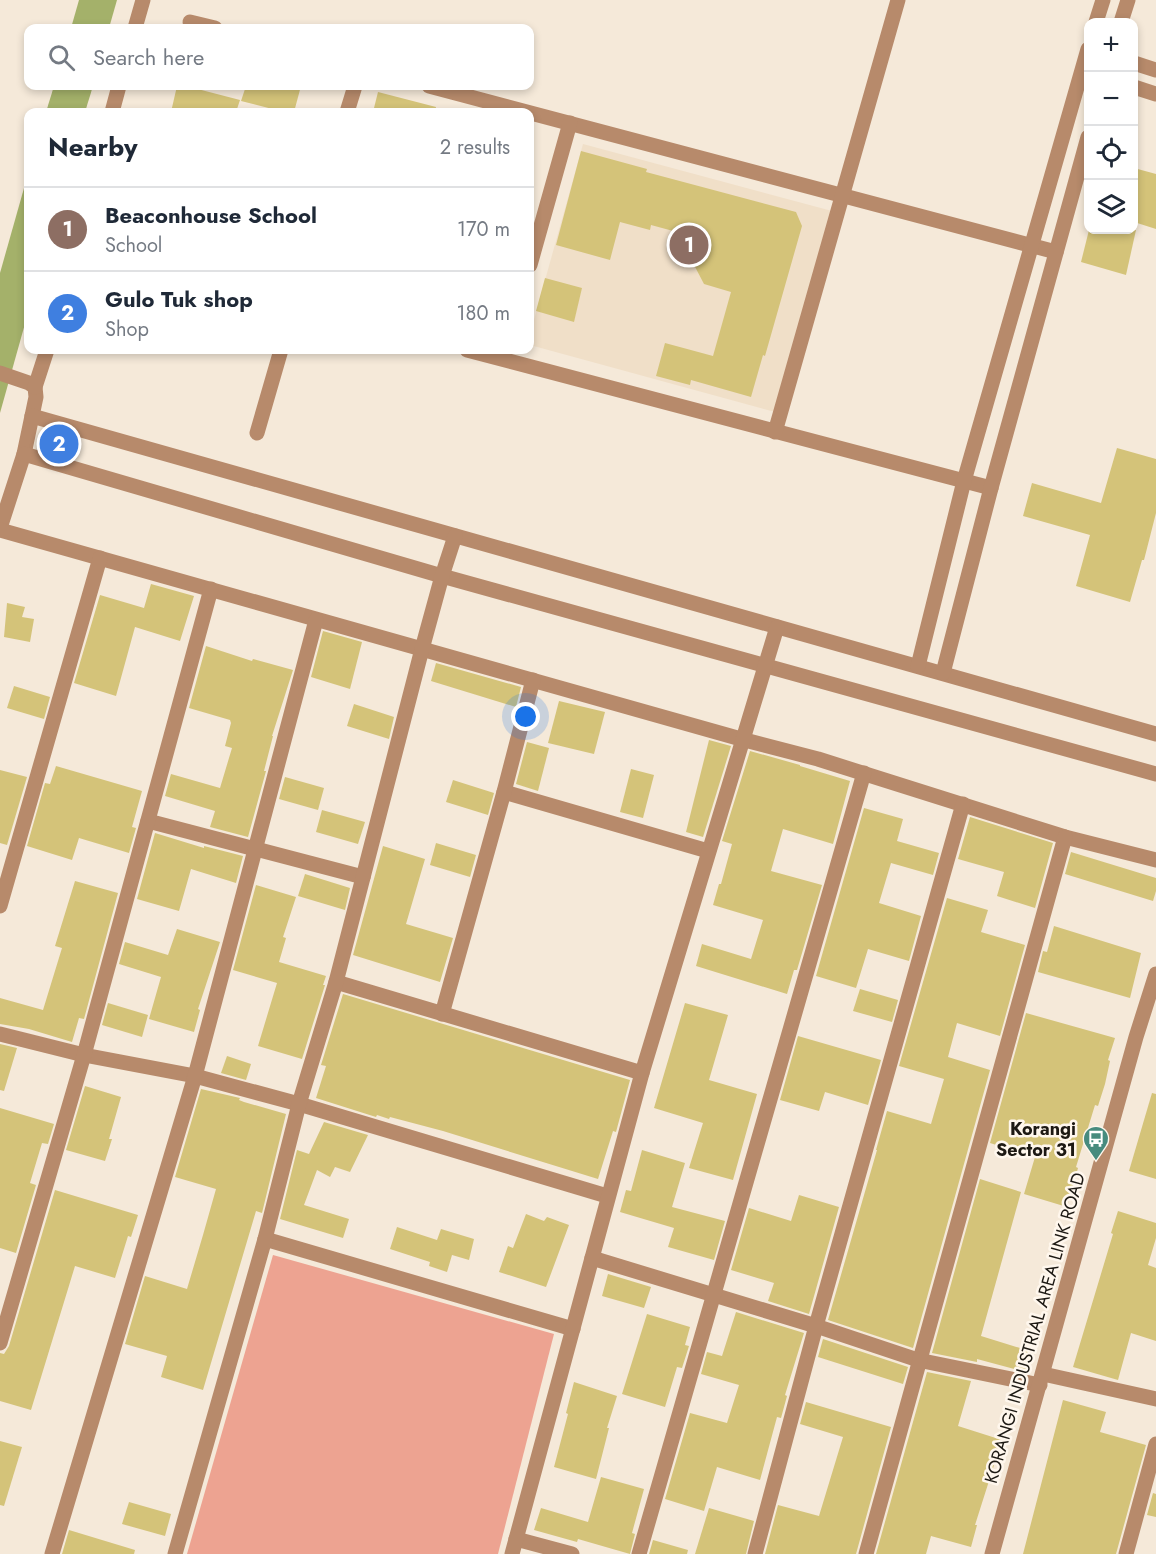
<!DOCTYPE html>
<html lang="en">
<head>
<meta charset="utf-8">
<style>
	:root { --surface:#fff; --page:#f2f2f3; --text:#1f2937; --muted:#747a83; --line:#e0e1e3; --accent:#478b7e }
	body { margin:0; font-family:Jost,sans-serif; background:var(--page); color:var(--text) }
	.controls { position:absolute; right:18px; top:18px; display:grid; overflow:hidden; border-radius:12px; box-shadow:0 3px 9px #0003 }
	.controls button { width:54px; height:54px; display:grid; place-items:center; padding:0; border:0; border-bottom:2px solid var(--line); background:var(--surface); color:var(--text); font:30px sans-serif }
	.you { position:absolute; left:526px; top:717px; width:21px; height:21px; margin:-15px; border:4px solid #fff; border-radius:50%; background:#1a73e8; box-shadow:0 0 0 9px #1a73e833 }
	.badge { display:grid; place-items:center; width:39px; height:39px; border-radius:50%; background:var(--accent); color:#fff; font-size:20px; font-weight:700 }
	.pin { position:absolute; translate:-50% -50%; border:3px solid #fff; box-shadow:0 2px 6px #0006 }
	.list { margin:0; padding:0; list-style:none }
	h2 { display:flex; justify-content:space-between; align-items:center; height:78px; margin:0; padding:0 24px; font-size:26px }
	h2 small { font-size:20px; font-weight:400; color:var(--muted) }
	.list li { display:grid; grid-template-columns:39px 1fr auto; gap:18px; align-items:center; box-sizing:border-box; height:84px; padding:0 24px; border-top:2px solid var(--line) }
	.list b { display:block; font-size:22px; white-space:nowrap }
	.list p { margin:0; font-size:20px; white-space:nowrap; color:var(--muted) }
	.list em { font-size:20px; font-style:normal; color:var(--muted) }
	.icon { flex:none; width:33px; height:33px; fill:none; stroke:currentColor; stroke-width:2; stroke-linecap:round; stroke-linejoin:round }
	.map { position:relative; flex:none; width:1156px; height:1554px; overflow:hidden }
	.search { position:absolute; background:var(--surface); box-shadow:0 3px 9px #0003; left:24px; top:24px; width:510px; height:66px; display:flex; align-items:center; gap:15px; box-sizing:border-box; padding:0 21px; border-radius:12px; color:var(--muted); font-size:22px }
	.panel { position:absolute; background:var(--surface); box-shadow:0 3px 9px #0003; left:24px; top:108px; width:510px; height:246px; border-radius:12px }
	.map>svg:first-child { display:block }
	.built { fill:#f0dfc8 }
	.green { fill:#eda391 }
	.water { fill:#a4b16a }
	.building { fill:#d4c379 }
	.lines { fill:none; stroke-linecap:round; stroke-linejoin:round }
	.minor { stroke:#b78a6b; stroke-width:15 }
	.labels { text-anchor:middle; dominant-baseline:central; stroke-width:5; stroke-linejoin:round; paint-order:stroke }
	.poi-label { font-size:18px; font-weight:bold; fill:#1d1913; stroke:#fff7ed; text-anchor:end }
	.street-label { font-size:18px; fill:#1d1913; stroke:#fff7ed }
</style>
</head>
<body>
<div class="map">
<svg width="1156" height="1554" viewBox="0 0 1156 1554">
	<rect width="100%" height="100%" fill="#f5e9d9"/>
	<path class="built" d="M583 144 832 211 775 412 530 345V334Z"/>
	<path class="green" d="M273 1255 554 1334 498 1554H187Z"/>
	<g class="water">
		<path d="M79 0H117L109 28H71Z"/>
		<path d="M54 86H93L85 112H46Z"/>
		<path d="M28 174V313L0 413V273Z"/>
	</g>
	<g class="building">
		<path d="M177 86H186L240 100 236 112H171Z"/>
		<path d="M246 86H301L294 112H284L241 101Z"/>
		<path d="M378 92 436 107 435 112H373Z"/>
		<path d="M581 151 647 169 646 172 796 212 802 226 765 356 763 355 751 397 691 380 690 385 656 376 665 343 713 356 731 292 704 284 693 263 699 238 651 225 650 230 620 222 610 260 556 245Z"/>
		<path d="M1134 168 1156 174V229L1134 222Z"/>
		<path d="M1089 230H1136L1126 275 1081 262Z"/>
		<path d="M545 278 582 288 574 322 536 311Z"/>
		<path d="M1117 448 1156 459V513L1144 560H1142L1130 602 1076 586 1090 535 1023 516 1032 483 1101 503Z"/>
		<path d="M151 584 194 596 180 641 135 627 116 696 74 683 100 595 144 608Z"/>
		<path d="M7 603 25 607 22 617 34 619 30 642 4 637Z"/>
		<path d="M323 631 362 642 350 689 311 677Z"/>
		<path d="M206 646 252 661 253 659 293 670 272 736H273L264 771H266L248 837 210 827 215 811 165 796 171 774 220 788 232 748 225 746 231 723 230 720 189 708Z"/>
		<path d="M436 663 521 687 516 707 431 681Z"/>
		<path d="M14 686 50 697 44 719 7 708Z"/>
		<path d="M559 701 605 712 594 754 548 743Z"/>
		<path d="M354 704 394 717 389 739 347 726Z"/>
		<path d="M709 740 731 746 703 837 686 832Z"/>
		<path d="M527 742 549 748 538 791 516 784Z"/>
		<path d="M750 751 800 765V766L850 781 833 844 783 829 771 871 822 885 797 970H794L787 994 696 966 702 944 751 959 763 920 713 905 719 884H721L732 844 722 841Z"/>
		<path d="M56 766 142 791 132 827 136 828 129 853 79 838 72 860 27 846 45 783 50 784Z"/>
		<path d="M631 769 654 775 643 818 620 812Z"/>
		<path d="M0 770 27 777 7 845 0 843Z"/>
		<path d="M285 777 324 788 318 810 279 799Z"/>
		<path d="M453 780 494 793 488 815 446 802Z"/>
		<path d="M864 808 903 819 897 841 939 853 933 875 891 863 879 903 921 916 909 961 868 949 856 988 816 976Z"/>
		<path d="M322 810 365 822 358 844 316 832Z"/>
		<path d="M970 817 1053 843 1035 908 997 896 1004 872 958 859Z"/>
		<path d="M155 833 204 848V846L243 856 236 883 191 869 179 911 137 899Z"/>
		<path d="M436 843 476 855 470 877 430 865Z"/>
		<path d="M383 846 425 859 406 924 453 938 440 982 353 955Z"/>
		<path d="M1071 852 1156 878V891L1153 901 1065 874Z"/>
		<path d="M305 874 350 888 345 910 298 896Z"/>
		<path d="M75 881 118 893 84 1019 79 1018 72 1042 29 1029 0 1024V998L43 1010 62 948 55 946Z"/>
		<path d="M256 885 296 897 283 937 286 938 279 962 326 976 323 985H325L302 1059 258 1046 277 983 233 970Z"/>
		<path d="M947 898 988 910 981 932 1025 945 1000 1036 957 1023 948 1057 990 1070 913 1348 828 1320 877 1150H876L887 1111 931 1124 944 1079 899 1066Z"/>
		<path d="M1054 926 1141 953 1130 998 1038 972 1043 951 1047 952Z"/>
		<path d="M177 929 220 942 198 1009 200 1010 194 1032 149 1019 161 977 119 964 125 942 168 955Z"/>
		<path d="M860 989 898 1000 892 1022 853 1011Z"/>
		<path d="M343 994 630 1080 616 1132 613 1131 598 1179 443 1131 390 1117 389 1119 377 1115 376 1117 316 1098 326 1066 321 1065Z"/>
		<path d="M108 1003 148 1015 142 1037 102 1025Z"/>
		<path d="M685 1003 728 1015 709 1080 757 1094 733 1180 689 1168 703 1123 654 1108Z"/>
		<path d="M1026 1013 1115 1038 1108 1060 1110 1061 1105 1084 1098 1106 1095 1105 1076 1167 1078 1168 1067 1207 1024 1194 1035 1157 990 1143Z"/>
		<path d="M798 1036 881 1060 868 1105 825 1092 819 1111 780 1100Z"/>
		<path d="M0 1044 17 1048 4 1091 0 1090Z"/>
		<path d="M227 1056 251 1064 246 1080 221 1073Z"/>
		<path d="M85 1086 121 1097 109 1139H112L105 1161 66 1150Z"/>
		<path d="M201 1089 240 1098 239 1100 244 1102 286 1114 262 1213 256 1211 203 1390 161 1377 167 1356 125 1344 145 1276 187 1289 203 1235 216 1189 175 1177Z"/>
		<path d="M1152 1093 1156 1094V1179L1129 1171Z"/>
		<path d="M0 1108 54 1124 48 1144 42 1143 30 1183 36 1185 16 1253 0 1248Z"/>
		<path d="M324 1122 368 1135 350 1172 335 1167 330 1177 317 1170 304 1205 349 1219 343 1238 280 1219 297 1150 309 1154Z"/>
		<path d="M642 1150 685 1163 672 1207 725 1221 714 1260 668 1247 674 1228 620 1212 626 1190 631 1191Z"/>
		<path d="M980 1179 1021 1192 981 1336 1033 1352 1026 1372 977 1359V1362L932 1353Z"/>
		<path d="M55 1190 138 1215 131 1237 128 1236 115 1278 75 1266 31 1410 0 1401V1353L4 1354 9 1346Z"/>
		<path d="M799 1195 839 1207 809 1314 768 1301 774 1283 731 1270 749 1208 791 1221Z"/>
		<path d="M1118 1211 1156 1223V1238L1148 1265 1156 1268V1341L1131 1333 1118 1380 1073 1367 1113 1234 1111 1233Z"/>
		<path d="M526 1214 544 1221 547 1217 569 1225 546 1287 499 1272 508 1246 513 1248Z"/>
		<path d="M397 1227 437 1240 441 1229 474 1239 469 1260 452 1255 447 1272 429 1266 430 1262 390 1249Z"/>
		<path d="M608 1274 651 1287 644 1308 602 1296Z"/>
		<path d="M736 1312 804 1333 785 1395 787 1396 781 1418 777 1417 760 1480 717 1467 704 1511 665 1499 690 1413 727 1423 739 1385 701 1374 707 1352 722 1356Z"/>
		<path d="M647 1314 690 1327 685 1345 689 1346 682 1368 677 1367 665 1407 622 1394Z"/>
		<path d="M823 1339 908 1367 903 1384 818 1357Z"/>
		<path d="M927 1372 971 1381 958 1426 1002 1440 975 1525H977L971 1547 931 1536 926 1554H876Z"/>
		<path d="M574 1382 617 1396 607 1428H609L596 1479 554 1467 568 1414 566 1413Z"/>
		<path d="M1063 1400 1106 1412 1100 1432 1146 1445 1116 1554H1023Z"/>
		<path d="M806 1402 891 1427 856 1554H765L778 1505 819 1516 843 1437 800 1424Z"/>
		<path d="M0 1441 22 1447 4 1506 0 1505Z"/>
		<path d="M601 1477 644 1489 632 1533 635 1534 630 1554 578 1539 577 1542 534 1530 541 1508 588 1522Z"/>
		<path d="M1153 1493 1156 1494V1517L1147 1515Z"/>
		<path d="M129 1502 171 1514 165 1536 122 1524Z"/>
		<path d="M709 1508 754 1521 746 1554H695Z"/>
		<path d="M69 1530 135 1550 134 1554H62Z"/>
		<path d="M653 1540 688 1550 687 1554H649Z"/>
	</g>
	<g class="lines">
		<g class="minor">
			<path d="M190 22 215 28"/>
			<path d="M1096 22 1103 0"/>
			<path d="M1121 22 1128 0"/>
			<path d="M135 28 143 0"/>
			<path d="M1134 63 1156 70"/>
			<path d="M429 86 1056 252"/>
			<path d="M1134 87 1156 94"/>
			<path d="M112 112 119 86"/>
			<path d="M347 112 355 86"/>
			<path d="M530 265 570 123"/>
			<path d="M467 350 991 488"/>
			<path d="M0 373 29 383 35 387 36 397 24 454 0 528"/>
			<path d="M35 387 47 350"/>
			<path d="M32 416 1156 734"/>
			<path d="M775 432 898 0"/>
			<path d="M257 433 281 350"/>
			<path d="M24 454 442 576 1156 774"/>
			<path d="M0 530 741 739 818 759 1065 837 1156 860"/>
			<path d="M918 666 964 481 1088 49"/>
			<path d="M943 673 991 488 1088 137"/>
			<path d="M504 792 708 851"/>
			<path d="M148 821 363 877"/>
			<path d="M0 906 100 558"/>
			<path d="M336 982 642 1073"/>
			<path d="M442 1014 504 792 533 680"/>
			<path d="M0 1034 84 1055 195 1076 299 1104 607 1196"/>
			<path d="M265 1239 573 1329"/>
			<path d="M592 1258 816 1326 918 1360 1040 1385"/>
			<path d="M0 1343 84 1055 211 589"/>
			<path d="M1043 1374 1156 1399"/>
			<path d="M516 1539 572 1554"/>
			<path d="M52 1554 195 1076 316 620"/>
			<path d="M175 1554 265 1239 299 1104 336 982 422 649 442 576 455 536"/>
			<path d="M512 1554 642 1073 777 627"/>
			<path d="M639 1554 864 773"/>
			<path d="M755 1554 816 1326 963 804"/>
			<path d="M866 1554 1065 837"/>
			<path d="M992 1554 1136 1037 1156 974"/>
			<path d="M1126 1554 1156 1444"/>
		</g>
	</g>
	<defs>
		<symbol id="bus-pin" viewBox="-11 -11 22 30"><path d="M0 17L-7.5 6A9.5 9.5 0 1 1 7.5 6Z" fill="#478b7e" stroke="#fff7ed"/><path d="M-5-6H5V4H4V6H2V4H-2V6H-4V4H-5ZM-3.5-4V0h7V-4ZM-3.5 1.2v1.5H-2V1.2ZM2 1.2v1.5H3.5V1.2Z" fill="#fff"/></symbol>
	</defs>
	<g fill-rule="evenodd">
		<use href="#bus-pin" x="1081" y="1124" width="30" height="40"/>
	</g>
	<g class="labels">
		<g class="poi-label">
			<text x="1076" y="1129">Korangi<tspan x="1076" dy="21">Sector 31</tspan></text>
		</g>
		<g class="street-label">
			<text transform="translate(1035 1328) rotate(-74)">KORANGI INDUSTRIAL AREA LINK ROAD</text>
		</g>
	</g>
</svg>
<div class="controls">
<button>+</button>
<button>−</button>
<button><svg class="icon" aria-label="locate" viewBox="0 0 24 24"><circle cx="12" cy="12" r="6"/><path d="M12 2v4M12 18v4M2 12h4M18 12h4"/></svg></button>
<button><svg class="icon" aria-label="layers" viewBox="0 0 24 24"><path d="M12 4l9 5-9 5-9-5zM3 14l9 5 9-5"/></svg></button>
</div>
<div class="you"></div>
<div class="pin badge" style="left:689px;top:245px;background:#8d6e63">1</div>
<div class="pin badge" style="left:59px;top:444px;background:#3f7fe0">2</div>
<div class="search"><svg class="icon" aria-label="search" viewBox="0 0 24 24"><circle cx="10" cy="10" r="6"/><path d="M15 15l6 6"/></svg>Search here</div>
<section class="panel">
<h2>Nearby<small>2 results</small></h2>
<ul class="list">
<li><span class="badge" style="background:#8d6e63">1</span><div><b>Beaconhouse School</b><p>School</p></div><em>170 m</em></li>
<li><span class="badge" style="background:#3f7fe0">2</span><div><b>Gulo Tuk shop</b><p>Shop</p></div><em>180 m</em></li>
</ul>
</section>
</div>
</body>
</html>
